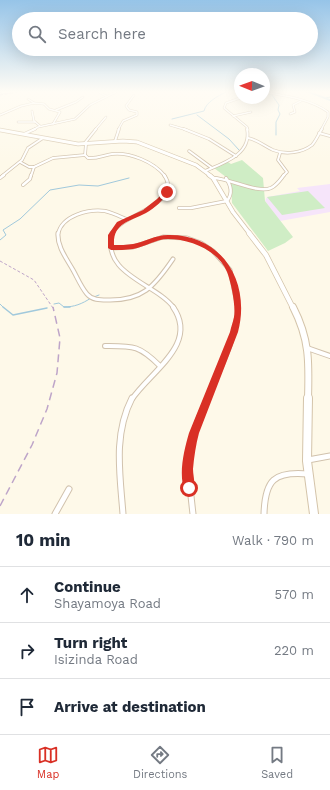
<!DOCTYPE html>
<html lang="en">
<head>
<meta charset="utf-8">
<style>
	:root { --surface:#fff; --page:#f2f2f3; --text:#1f2937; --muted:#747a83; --line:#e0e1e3; --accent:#d93025 }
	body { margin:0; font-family:"Work Sans",sans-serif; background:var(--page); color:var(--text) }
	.compass { position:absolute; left:234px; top:68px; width:36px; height:36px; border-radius:50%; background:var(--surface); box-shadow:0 4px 16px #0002; rotate:271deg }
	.stop { position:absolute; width:12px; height:12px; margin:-9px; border:3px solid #d93025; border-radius:50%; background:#fff }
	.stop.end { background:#d93025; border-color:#fff; box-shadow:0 1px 4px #0008 }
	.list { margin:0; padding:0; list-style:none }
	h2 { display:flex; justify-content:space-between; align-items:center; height:52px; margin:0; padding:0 16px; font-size:17px }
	h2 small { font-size:13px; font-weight:400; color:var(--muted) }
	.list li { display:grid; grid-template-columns:26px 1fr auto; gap:12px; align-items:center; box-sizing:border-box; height:56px; padding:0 16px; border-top:1px solid var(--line) }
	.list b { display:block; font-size:15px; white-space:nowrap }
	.list p { margin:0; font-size:13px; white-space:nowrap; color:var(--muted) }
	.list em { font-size:13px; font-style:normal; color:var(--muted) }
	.icon { flex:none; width:22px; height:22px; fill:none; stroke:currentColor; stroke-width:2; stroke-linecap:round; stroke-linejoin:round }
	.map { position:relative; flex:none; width:330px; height:514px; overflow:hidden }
	.search { position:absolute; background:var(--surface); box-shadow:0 4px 16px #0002; left:12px; right:12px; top:12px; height:44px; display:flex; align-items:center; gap:10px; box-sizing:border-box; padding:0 14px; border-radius:22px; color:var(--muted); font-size:15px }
	.sheet { height:220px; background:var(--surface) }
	nav { display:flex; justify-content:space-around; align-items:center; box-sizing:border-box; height:56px; border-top:1px solid var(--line); background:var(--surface); font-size:11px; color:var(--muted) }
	nav a { display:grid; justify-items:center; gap:2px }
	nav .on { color:var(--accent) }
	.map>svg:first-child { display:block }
	.education { fill:#f6e5fa }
	.green { fill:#cfedc5 }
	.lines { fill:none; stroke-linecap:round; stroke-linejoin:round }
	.stream-far1 { stroke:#a1c9dc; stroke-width:1 }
	.stream { stroke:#a1c9dc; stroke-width:1.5 }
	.river { fill:#bbdbe9; fill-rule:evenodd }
	.street-far5-casing { stroke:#d1c2ad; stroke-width:2.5 }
	.street-far4-casing { stroke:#d1c2ad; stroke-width:3.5 }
	.street-far3-casing { stroke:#d1c2ad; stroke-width:4 }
	.street-far2-casing { stroke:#d1c2ad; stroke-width:5 }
	.street-far1-casing { stroke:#d1c2ad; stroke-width:6 }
	.street-casing { stroke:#d1c2ad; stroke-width:7 }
	.secondary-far4-casing { stroke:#d4c4aa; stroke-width:4.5 }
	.secondary-far3-casing { stroke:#d4c4aa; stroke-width:5 }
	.secondary-far2-casing { stroke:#d4c4aa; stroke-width:6 }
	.secondary-far1-casing { stroke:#d4c4aa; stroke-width:8 }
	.secondary-casing { stroke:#d4c4aa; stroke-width:10 }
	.street-far5 { stroke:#fff; stroke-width:1.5 }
	.street-far4 { stroke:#fff; stroke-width:2 }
	.street-far3 { stroke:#fff; stroke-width:2.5 }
	.street-far2 { stroke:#fff; stroke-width:3 }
	.street-far1 { stroke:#fff; stroke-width:4 }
	.street { stroke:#fff; stroke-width:5 }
	.secondary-far4 { stroke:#fff; stroke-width:3 }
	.secondary-far3 { stroke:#fff; stroke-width:3.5 }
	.secondary-far2 { stroke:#fff; stroke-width:4.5 }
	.secondary-far1 { stroke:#fff; stroke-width:6 }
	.secondary { stroke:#fff; stroke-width:8 }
	.rail-far1 { stroke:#bea5c9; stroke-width:1; stroke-dasharray:3 2; stroke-linecap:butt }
	.rail { stroke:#bea5c9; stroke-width:1.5; stroke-dasharray:8 5; stroke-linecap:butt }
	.route { fill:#d93025 }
</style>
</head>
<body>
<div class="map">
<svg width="330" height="514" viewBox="0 0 330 514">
	<rect width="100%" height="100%" fill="#fef9e9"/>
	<path class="education" d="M330 184V212L280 221 265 201 267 197 300 191 297 188Z"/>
	<g class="green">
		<path d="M242 160 263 178 265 201 293 237 285 243 268 251 232 203 231 184 226 177 214 168 228 162 231 164Z"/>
		<path d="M308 191 325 208 282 215 267 197Z"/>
	</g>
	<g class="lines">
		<g class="stream-far1">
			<path d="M269 94 272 95 279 105 278 110 280 114 276 122V135"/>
			<path d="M326 98 330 97"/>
			<path d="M197 115 229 139 239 150"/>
			<path d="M172 119 204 111C206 102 218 96 226 92"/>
			<path d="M0 240 6 235 3 230 20 219 50 190 79 185 98 186 129 178"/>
			<path d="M94 297 99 295"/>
			<path d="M0 304 4 308"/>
			<path d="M54 304 59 303 64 307C74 307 82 304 91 298"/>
		</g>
		<g class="stream">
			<path d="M3 307 13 315 47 308"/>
			<path d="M64 307H70"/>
		</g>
		<path class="river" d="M306 92H311L330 99V101Z"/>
		<defs>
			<g id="street-far5">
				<path d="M99 92 106 96"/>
				<path d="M264 92C285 96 310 99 328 112V117L321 130"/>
				<path d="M0 93 10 92"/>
				<path d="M240 98 226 103 224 108 247 127 248 130"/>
				<path d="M28 99 34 103"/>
				<path d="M56 110 76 102 83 97"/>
				<path d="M32 111 34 121 40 126"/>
				<path d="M290 114 295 112 293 105 301 101"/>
				<path d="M0 115 21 106 34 103 44 104 49 109 60 112 53 124"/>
				<path d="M233 116 251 112"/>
				<path d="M18 122H35"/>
				<path d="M170 125 187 130"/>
				<path d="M33 130 38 127 75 119 90 105 116 92"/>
				<path d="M95 130 106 117"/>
				<path d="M118 130 123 121 137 115V112L129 110 126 106 134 95"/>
			</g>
			<g id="street-far4">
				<path d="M184 129 209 139 236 156"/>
				<path d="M319 133 330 136"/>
				<path d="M24 134 35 129"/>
				<path d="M248 138C258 140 264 146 273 150 285 155 302 153 312 145 316 141 319 133 322 129"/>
				<path d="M115 141 119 129"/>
				<path d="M84 144 96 129"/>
				<path d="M86 144 85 155 88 158C97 159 104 155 112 154 130 152 154 162 165 176"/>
				<path d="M189 151 212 168"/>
				<path d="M280 153 278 160 287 172 283 176"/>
				<path d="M20 162 29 167H34L53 158 85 155"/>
				<path d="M205 171C224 163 252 154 247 129"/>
				<path d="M2 176 22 160 28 148 43 138"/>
				<path d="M31 176 34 167"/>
			</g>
			<g id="street-far3">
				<path d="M0 178 4 175"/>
				<path d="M213 178C229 178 258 194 271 188 277 185 280 180 284 175"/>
				<path d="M23 185 30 179 31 175"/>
				<path d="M179 208H191L227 201C233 193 231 186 226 178"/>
				<path d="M58 234C62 215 89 209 105 211 113 213 119 216 126 219"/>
				<path d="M112 234C119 215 185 204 164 175"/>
			</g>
			<g id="street-far2">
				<path d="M58 233C57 247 67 259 73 270 77 277 81 287 87 294 92 300 100 300 107 300 142 301 154 287 173 259"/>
				<path d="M112 233C101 275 156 283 174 308"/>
				<path d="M111 248 133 247 163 237 187 238 201 243 213 251 230 270 238 308"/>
			</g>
			<g id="street-far1">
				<path d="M105 346C133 346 139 345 160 366"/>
				<path d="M307 348 330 356"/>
				<path d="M132 399C151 371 199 344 173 307"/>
				<path d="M207 399C218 373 238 334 238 307"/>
			</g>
			<g id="street">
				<path d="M308 460 330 456"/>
				<path d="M55 514 69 489"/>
				<path d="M123 514C120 474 113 435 132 398"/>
				<path d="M193 514C190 488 186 459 194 433 197 421 203 410 208 398"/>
				<path d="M264 514C265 480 274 471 308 474"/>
			</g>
			<path id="secondary-far4" d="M0 130 78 144 123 141 137 142 196 165 211 176"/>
			<path id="secondary-far3" d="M209 175 213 178 233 212 250 234"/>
			<path id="secondary-far2" d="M249 233 266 255 293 308"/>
			<path id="secondary-far1" d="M293 307C310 340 309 363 308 399"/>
			<path id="secondary" d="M308 398 307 461 314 514"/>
		</defs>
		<use href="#street-far5" class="street-far5-casing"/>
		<use href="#street-far4" class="street-far4-casing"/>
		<use href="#street-far3" class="street-far3-casing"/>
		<use href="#street-far2" class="street-far2-casing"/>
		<use href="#street-far1" class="street-far1-casing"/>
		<use href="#street" class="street-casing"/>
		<use href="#secondary-far4" class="secondary-far4-casing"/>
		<use href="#secondary-far3" class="secondary-far3-casing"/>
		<use href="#secondary-far2" class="secondary-far2-casing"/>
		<use href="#secondary-far1" class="secondary-far1-casing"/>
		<use href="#secondary" class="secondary-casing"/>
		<use href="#street-far5" class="street-far5"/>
		<use href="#street-far4" class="street-far4"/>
		<use href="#street-far3" class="street-far3"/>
		<use href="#street-far2" class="street-far2"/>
		<use href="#street-far1" class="street-far1"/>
		<use href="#street" class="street"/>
		<use href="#secondary-far4" class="secondary-far4"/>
		<use href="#secondary-far3" class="secondary-far3"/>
		<use href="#secondary-far2" class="secondary-far2"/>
		<use href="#secondary-far1" class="secondary-far1"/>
		<use href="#secondary" class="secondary"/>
		<g class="rail-far1">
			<path d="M0 95 18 92"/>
			<path d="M0 261 34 280 53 308"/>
		</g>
		<path class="rail" d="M0 506 32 445 47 409 57 373 60 338 53 307"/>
	</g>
	<linearGradient id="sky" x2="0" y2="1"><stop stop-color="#96c4e8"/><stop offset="0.56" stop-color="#fffcf5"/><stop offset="1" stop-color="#fffcf5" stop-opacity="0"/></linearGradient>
	<rect width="330" height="164" fill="url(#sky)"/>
	<path class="route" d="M165 191 169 192C163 200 155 208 146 213 129 222 113 223 114 245 120 245 127 245 133 244 145 242 155 235 168 235 223 234 251 283 238 332L199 433C196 444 194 457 193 469 193 476 196 484 193 492L189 493 185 492C178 475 184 450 189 433L230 332C231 327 233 322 234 317 236 306 231 282 227 272 218 250 190 239 168 239 156 239 145 247 133 249 126 250 118 250 111 250L108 248V235L117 222 143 210 157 199Z"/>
</svg>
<svg class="compass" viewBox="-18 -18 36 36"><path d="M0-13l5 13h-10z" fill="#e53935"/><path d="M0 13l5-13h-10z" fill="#747a83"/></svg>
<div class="stop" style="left:189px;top:488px"></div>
<div class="stop end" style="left:167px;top:192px"></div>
<div class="search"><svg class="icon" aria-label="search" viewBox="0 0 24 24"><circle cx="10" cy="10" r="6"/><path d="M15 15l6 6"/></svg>Search here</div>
</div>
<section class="sheet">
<h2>10 min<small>Walk · 790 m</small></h2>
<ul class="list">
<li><svg class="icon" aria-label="ahead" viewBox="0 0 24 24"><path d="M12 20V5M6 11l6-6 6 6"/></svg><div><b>Continue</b><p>Shayamoya Road</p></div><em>570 m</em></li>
<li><svg class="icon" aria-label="right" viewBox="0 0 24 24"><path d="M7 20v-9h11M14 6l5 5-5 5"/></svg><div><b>Turn right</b><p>Isizinda Road</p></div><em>220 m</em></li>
<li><svg class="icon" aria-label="arrive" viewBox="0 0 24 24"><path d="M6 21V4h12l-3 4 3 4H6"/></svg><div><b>Arrive at destination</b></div></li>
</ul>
</section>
<nav>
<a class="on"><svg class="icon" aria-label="map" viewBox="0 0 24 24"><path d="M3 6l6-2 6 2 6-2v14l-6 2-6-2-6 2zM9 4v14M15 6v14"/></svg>Map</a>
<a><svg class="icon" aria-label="directions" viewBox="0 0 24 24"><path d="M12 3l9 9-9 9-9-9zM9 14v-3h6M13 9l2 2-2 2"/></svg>Directions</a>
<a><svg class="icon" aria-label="saved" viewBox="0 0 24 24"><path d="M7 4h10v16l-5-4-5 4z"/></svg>Saved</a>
</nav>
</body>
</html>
